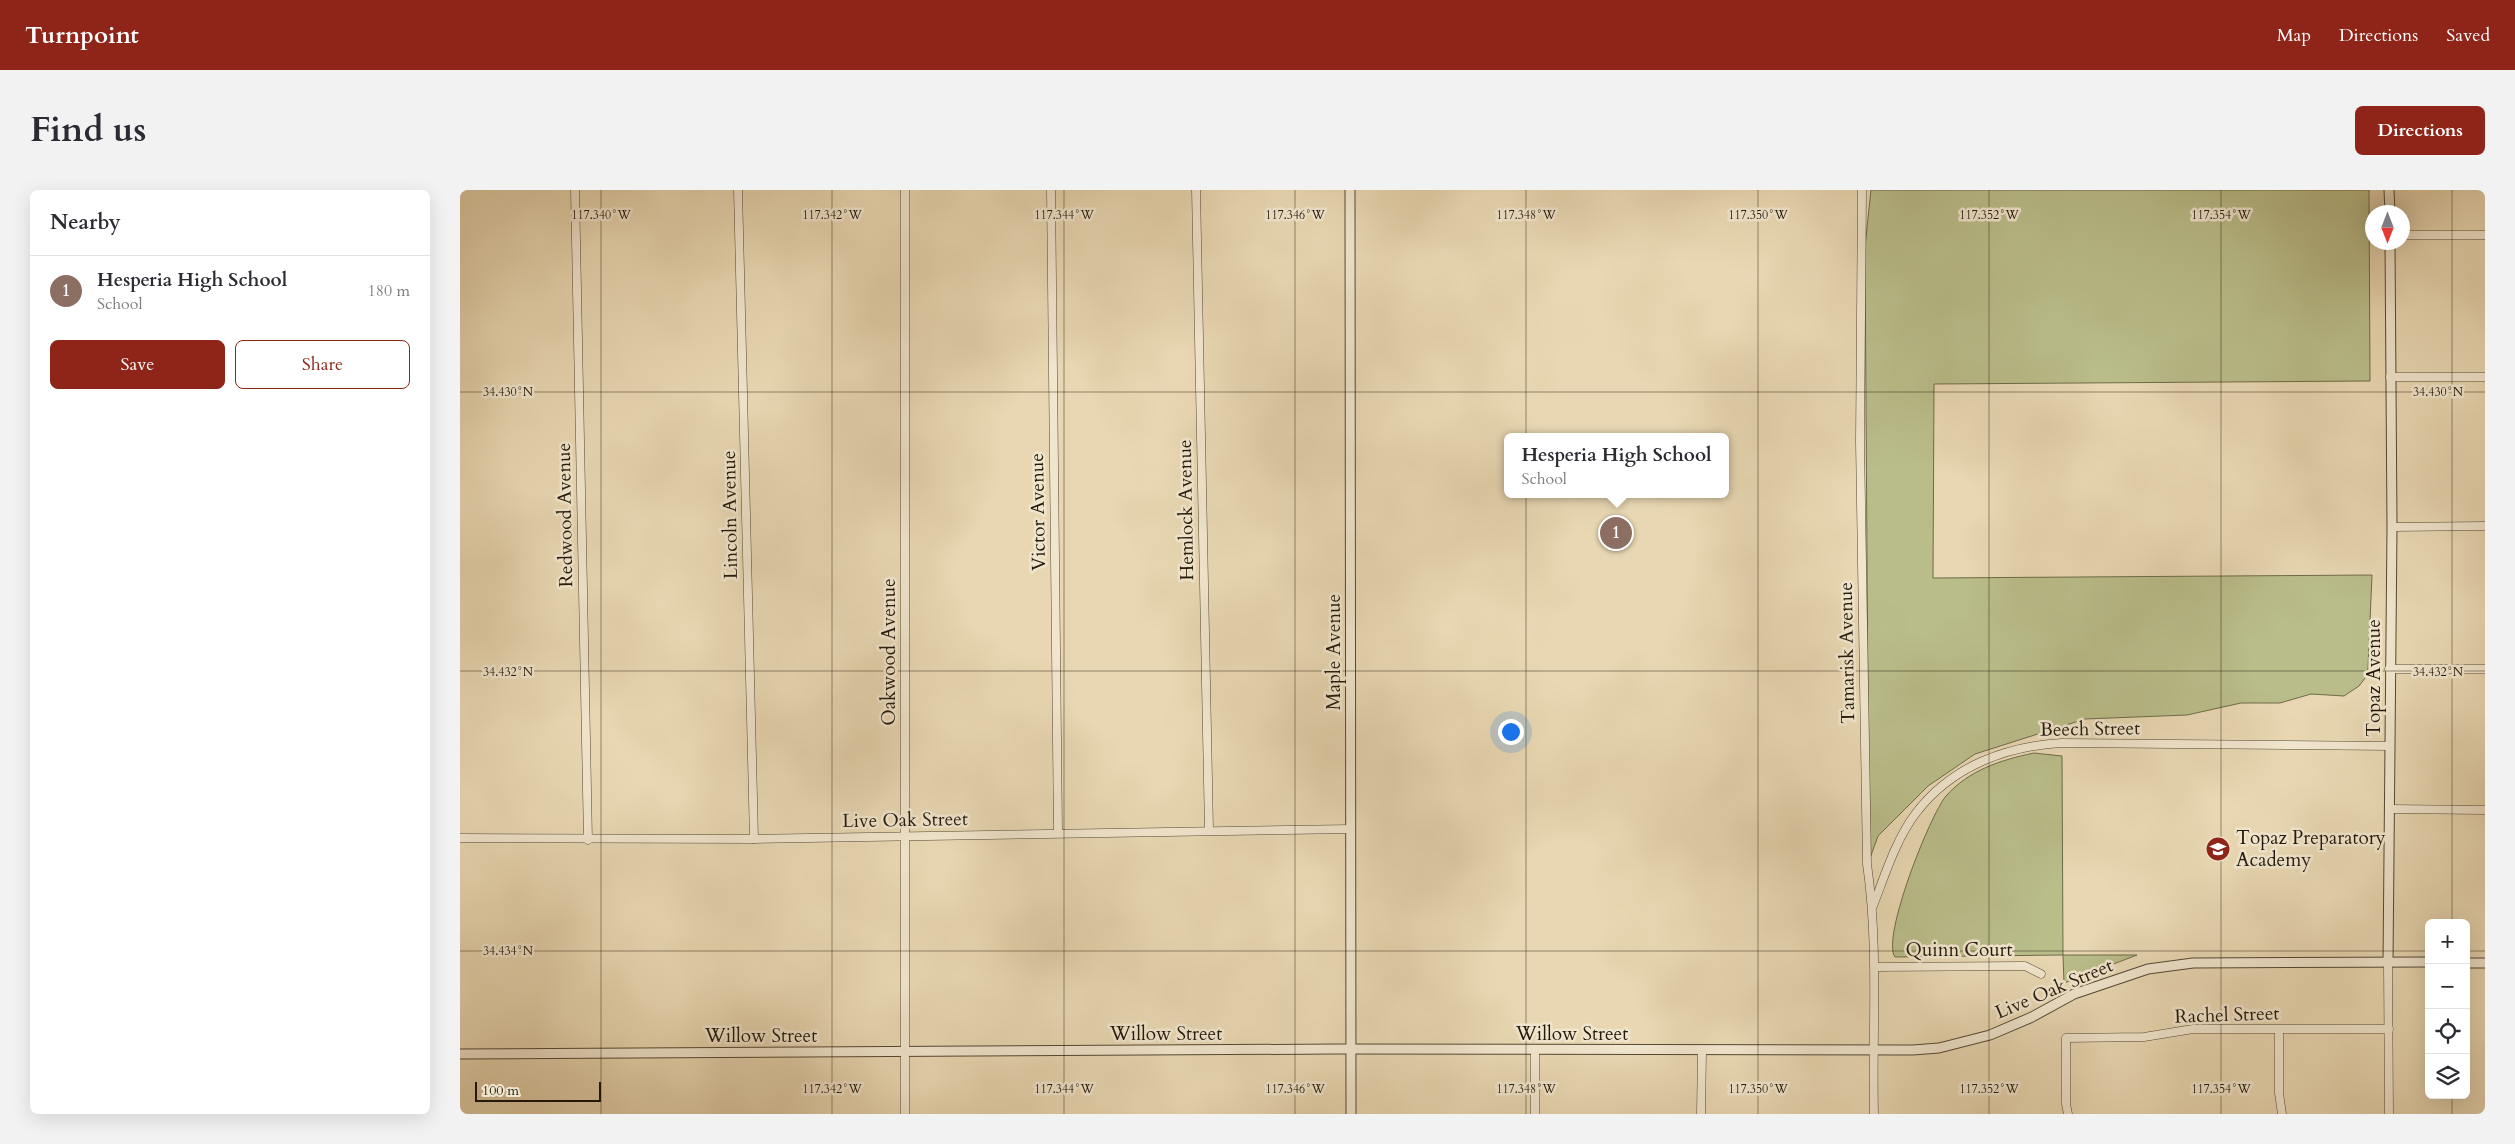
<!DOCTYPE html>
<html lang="en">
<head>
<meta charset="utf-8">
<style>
	:root { --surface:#fff; --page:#f2f2f3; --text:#2b2b33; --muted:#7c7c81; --line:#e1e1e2; --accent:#8f2418 }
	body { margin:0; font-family:Cardo,serif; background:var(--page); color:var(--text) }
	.controls { position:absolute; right:15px; bottom:15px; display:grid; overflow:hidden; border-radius:8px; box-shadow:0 5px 20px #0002 }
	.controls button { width:45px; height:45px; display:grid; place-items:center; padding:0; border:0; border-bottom:1px solid var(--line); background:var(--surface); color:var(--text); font:25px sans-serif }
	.compass { position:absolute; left:1905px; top:15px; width:45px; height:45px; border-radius:50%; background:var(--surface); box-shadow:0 5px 20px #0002; rotate:180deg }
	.scale { position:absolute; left:15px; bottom:12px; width:126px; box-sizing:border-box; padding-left:5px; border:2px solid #24190a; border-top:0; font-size:14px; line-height:18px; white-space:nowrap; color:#24190a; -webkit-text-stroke:4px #f0e5cd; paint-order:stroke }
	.you { position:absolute; left:1050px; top:541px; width:18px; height:18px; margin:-12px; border:4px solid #fff; border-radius:50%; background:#1a73e8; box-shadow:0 0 0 8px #1a73e833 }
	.badge { display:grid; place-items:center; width:32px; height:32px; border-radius:50%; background:var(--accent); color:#fff; font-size:16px; font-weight:700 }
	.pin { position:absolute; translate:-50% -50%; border:2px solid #fff; box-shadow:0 1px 5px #0006 }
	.popup { position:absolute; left:1044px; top:243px; width:225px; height:65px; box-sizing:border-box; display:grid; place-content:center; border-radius:8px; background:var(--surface); filter:drop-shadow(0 1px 4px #0005); font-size:16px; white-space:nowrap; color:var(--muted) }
	.popup b { font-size:19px; color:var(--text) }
	.popup::after { content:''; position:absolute; left:50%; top:100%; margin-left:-10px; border:10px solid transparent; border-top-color:var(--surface) }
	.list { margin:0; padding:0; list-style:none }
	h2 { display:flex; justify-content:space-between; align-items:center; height:65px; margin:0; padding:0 20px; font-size:21px }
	h2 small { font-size:16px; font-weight:400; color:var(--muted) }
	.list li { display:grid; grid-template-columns:32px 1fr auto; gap:15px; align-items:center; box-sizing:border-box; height:70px; padding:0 20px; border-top:1px solid var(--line) }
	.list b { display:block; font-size:19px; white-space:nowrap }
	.list p { margin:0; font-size:16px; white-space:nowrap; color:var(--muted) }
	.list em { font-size:16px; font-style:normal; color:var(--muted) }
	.actions { display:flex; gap:10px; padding:15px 20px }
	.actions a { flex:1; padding:11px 0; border:1px solid var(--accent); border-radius:8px; text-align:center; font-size:18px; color:var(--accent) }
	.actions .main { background:var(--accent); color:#fff }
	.icon { flex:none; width:28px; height:28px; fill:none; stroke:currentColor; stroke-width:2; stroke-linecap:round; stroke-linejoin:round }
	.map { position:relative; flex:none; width:2025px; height:924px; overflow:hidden; border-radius:8px }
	header { display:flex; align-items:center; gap:30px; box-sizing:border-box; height:70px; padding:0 25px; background:var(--accent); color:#fff }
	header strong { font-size:24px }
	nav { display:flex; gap:28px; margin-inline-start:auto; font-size:18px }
	.intro { display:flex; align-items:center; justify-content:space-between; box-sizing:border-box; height:120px; padding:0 30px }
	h1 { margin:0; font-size:35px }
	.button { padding:12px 22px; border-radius:8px; background:var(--accent); color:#fff; font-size:18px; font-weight:700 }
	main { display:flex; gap:30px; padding:0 30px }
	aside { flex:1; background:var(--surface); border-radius:8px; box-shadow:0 5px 20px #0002 }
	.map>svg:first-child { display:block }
	.green { fill:#b9bd8a; stroke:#6e6b4a }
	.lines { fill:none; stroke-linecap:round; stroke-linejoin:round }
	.minor-casing { stroke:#554834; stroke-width:9 }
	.tertiary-casing { stroke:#554834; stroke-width:11 }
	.minor { stroke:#f0e5cd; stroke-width:8 }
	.tertiary { stroke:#f0e5cd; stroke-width:9 }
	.ticks { fill:none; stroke:#24190a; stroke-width:1; stroke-opacity:0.45 }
	.labels { text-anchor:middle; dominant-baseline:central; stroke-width:5; stroke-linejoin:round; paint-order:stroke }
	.street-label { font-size:19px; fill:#24190a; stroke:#f0e5cd }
	.poi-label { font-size:19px; fill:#24190a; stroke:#f0e5cd; text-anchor:start }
	.ticks-label { font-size:12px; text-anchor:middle; fill:#24190a; stroke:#f0e5cd; stroke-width:5; stroke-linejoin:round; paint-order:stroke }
</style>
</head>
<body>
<header>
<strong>Turnpoint</strong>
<nav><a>Map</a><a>Directions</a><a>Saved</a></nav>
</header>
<div class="intro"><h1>Find us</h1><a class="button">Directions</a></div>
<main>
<aside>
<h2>Nearby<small></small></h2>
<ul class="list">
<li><span class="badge" style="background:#8d6e63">1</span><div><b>Hesperia High School</b><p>School</p></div><em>180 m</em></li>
</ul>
<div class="actions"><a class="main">Save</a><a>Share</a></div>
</aside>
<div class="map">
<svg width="2025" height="924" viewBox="0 0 2025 924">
	<rect width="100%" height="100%" fill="#e8d7b2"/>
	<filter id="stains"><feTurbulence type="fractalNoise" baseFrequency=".004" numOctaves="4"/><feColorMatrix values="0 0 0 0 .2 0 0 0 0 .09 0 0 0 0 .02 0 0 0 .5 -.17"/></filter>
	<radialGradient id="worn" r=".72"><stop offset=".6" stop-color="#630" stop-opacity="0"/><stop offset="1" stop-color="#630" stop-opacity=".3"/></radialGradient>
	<g class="green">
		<path d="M1411 0H1909L1910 191 1474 194 1473 388 1912 385 1908 478 1906 487 1899 496 1884 506 1851 504 1820 513H1781L1727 525 1625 529 1515 564 1468 596 1418 646 1409 671 1405 57Z"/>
		<path d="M1574 563 1602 566 1603 765H1677L1604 793 1603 765 1435 767C1421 748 1470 625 1486 606 1509 580 1541 570 1574 563Z"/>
	</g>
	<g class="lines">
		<defs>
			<g id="minor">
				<path d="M115 0 128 650"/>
				<path d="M278 0 294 649"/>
				<path d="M445 0V924"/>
				<path d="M591 0 598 643"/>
				<path d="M736 0 749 640"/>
				<path d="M1402 0 1400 252 1407 674C1419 757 1412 840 1414 924"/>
				<path d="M1942 45H2025"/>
				<path d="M1930 187H2025"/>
				<path d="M1932 337 2025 336"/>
				<path d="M1929 479H2025"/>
				<path d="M1930 619 2025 620"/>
				<path d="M0 648 294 649 890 639"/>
				<path d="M1413 716C1425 685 1436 649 1456 623 1491 577 1545 556 1602 553L1930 556"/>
				<path d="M1928 773 1929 924"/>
				<path d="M1415 777 1565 776 1581 784"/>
				<path d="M1819 840V903L1822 924"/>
				<path d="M1075 861V924"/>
				<path d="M1241 924 1242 861"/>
				<path d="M1608 924 1606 914V848L1684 847 1733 839H1929"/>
			</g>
			<g id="tertiary">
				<path d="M890 0 891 924"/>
				<path d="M1929 0 1930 22"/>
				<path d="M1928 773 1932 337 1930 52"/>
				<path d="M2006 773H2025"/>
				<path d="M0 864 877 859 1453 860 1479 858 1530 845 1572 827 1614 804 1688 779 1733 773 1969 772"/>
			</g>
		</defs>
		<use href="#minor" class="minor-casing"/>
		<use href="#tertiary" class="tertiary-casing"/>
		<use href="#minor" class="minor"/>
		<use href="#tertiary" class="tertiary"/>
	</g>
	<path class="ticks" d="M141 0V924M372 0V924M604 0V924M835 0V924M1066 0V924M1298 0V924M1529 0V924M1761 0V924M1992 0V733M0 202H2025M0 481H2025M0 761H1969M2006 761H2025M1992 905V924"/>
	<defs>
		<symbol id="school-disc" viewBox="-11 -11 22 22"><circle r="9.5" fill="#8f2418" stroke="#f0e5cd"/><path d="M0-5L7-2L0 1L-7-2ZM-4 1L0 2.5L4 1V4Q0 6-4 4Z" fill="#fff"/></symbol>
	</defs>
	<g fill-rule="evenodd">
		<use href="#school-disc" x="1744" y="645" width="28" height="28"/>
	</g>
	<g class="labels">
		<g class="street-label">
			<text transform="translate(726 320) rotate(-91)">Hemlock Avenue</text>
			<text transform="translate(578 322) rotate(-91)">Victor Avenue</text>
			<text transform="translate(105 325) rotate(-91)">Redwood Avenue</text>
			<text transform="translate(270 325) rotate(-91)">Lincoln Avenue</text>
			<text transform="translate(429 462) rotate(-90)">Oakwood Avenue</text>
			<text transform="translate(874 462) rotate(-90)">Maple Avenue</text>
			<text transform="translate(1387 463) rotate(-91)">Tamarisk Avenue</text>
			<text transform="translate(1914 488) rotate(-90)">Topaz Avenue</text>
			<text transform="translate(1630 539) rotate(-1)">Beech Street</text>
			<text transform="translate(445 630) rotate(-1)">Live Oak Street</text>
			<text x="1499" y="760">Quinn Court</text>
			<text transform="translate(1594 799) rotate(-23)">Live Oak Street</text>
			<text transform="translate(1767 825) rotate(-2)">Rachel Street</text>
			<text x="706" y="844">Willow Street</text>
			<text x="1112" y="844">Willow Street</text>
			<text x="301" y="846">Willow Street</text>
		</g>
		<g class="poi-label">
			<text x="1776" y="648">Topaz Preparatory<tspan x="1776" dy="22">Academy</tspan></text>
		</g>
	</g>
	<g class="ticks-label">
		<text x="141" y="29">117.340°W</text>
		<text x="372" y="29">117.342°W</text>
		<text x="604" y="29">117.344°W</text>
		<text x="835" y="29">117.346°W</text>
		<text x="1066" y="29">117.348°W</text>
		<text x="1298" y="29">117.350°W</text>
		<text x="1529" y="29">117.352°W</text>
		<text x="1761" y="29">117.354°W</text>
		<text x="1978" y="206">34.430°N</text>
		<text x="48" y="206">34.430°N</text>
		<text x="1978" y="486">34.432°N</text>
		<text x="48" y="486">34.432°N</text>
		<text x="48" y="765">34.434°N</text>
		<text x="372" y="903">117.342°W</text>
		<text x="604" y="903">117.344°W</text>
		<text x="835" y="903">117.346°W</text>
		<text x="1066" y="903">117.348°W</text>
		<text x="1298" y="903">117.350°W</text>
		<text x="1529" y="903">117.352°W</text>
		<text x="1761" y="903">117.354°W</text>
	</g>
	<rect width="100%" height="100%" filter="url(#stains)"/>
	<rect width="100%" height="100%" fill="url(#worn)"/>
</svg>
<div class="controls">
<button>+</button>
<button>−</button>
<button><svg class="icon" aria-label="locate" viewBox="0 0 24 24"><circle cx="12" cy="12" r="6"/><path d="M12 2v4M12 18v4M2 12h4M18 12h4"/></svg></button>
<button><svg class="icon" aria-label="layers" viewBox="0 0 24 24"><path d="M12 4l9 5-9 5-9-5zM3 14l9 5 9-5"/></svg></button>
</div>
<svg class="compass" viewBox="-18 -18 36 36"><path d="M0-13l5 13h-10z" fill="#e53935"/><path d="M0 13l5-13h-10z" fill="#7c7c81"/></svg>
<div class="scale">100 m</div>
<div class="you"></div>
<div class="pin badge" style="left:1156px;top:343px;background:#8d6e63">1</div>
<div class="popup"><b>Hesperia High School</b>School</div>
</div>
</main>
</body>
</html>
